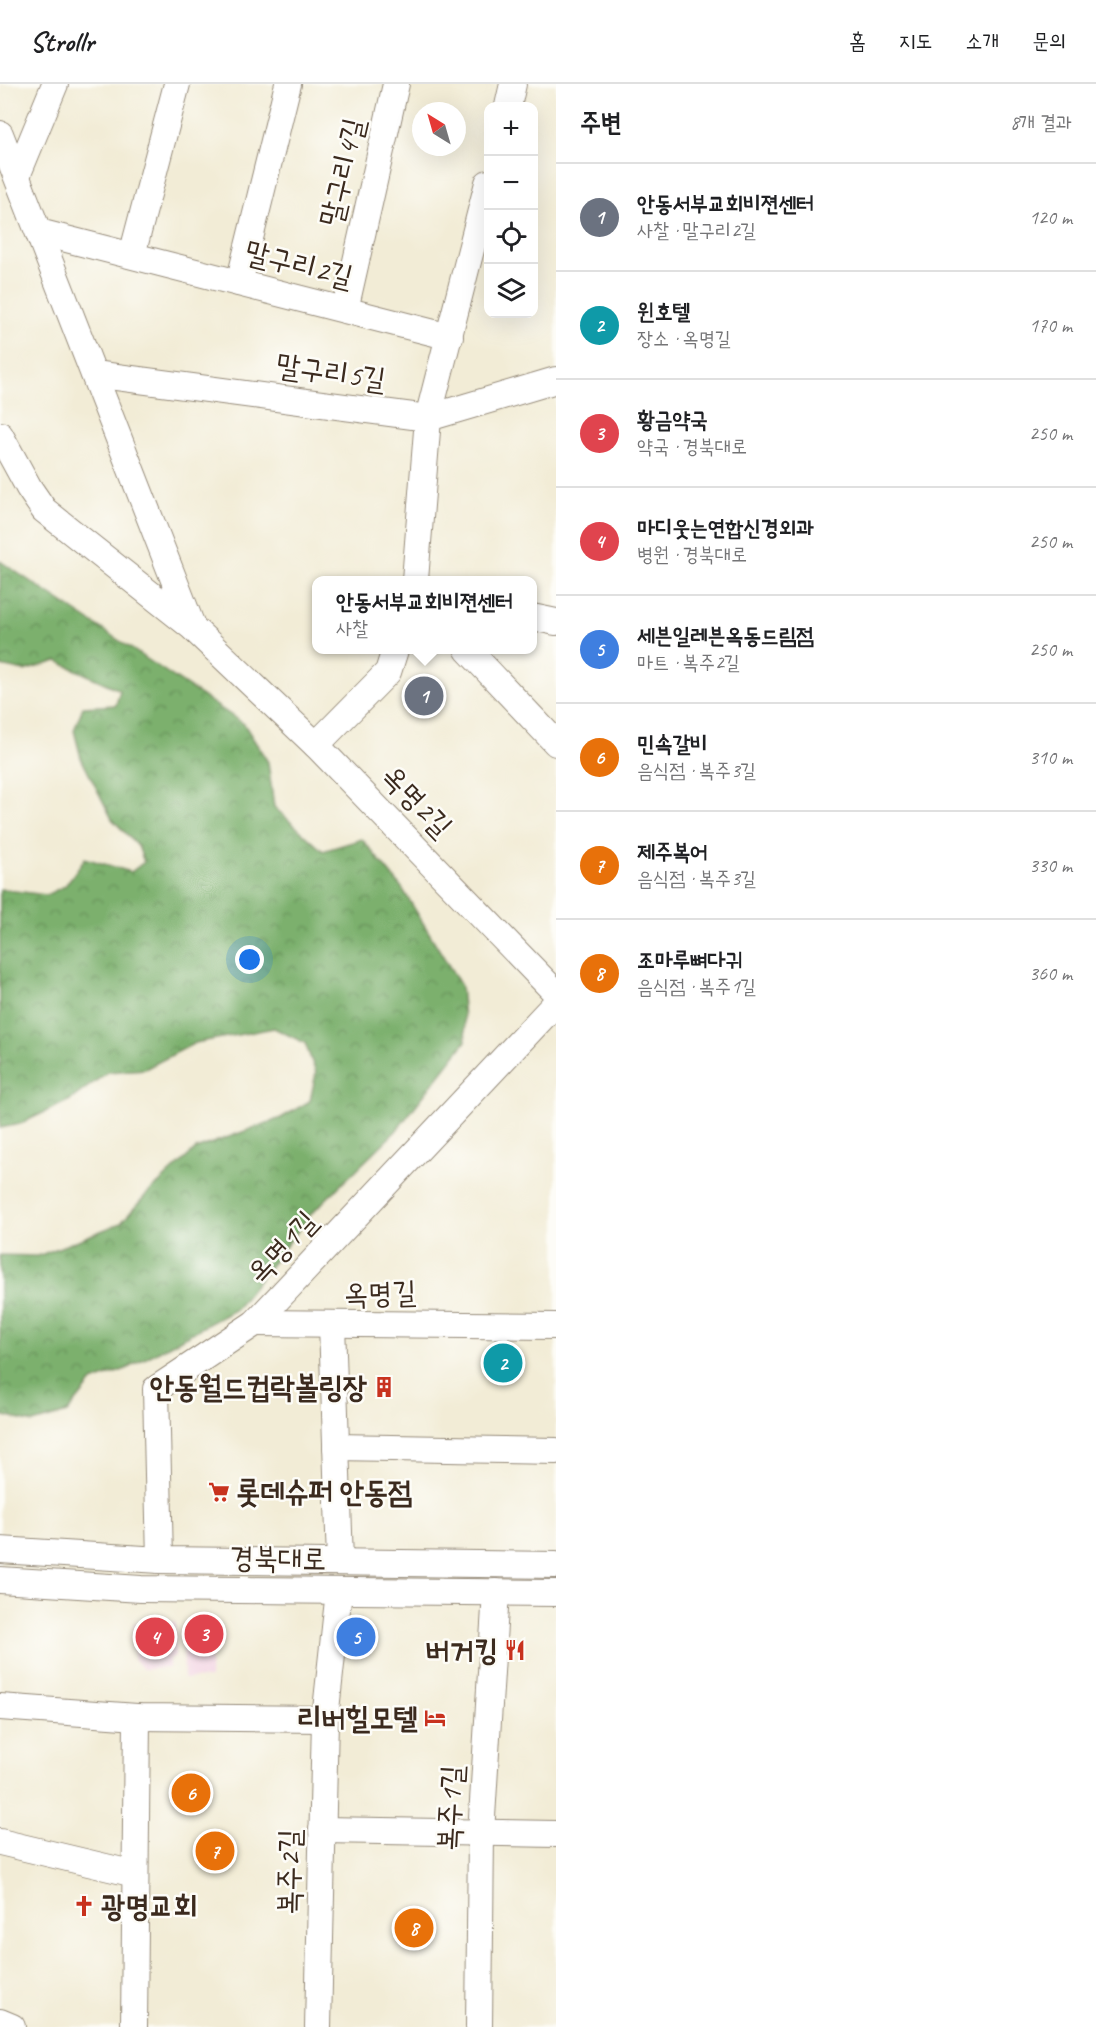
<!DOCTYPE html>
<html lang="ko">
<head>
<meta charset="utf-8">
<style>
	:root { --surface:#fff; --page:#f6f6f6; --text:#202124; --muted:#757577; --line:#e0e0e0; --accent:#0f766e }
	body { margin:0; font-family:Caveat,"Poor Story",sans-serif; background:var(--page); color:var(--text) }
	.controls { position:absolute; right:18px; top:18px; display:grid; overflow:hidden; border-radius:12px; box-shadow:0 6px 24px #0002 }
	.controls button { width:54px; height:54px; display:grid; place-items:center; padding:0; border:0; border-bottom:2px solid var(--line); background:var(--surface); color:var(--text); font:30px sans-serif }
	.compass { position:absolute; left:412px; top:18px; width:54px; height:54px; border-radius:50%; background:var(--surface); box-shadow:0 6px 24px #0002; rotate:323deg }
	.you { position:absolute; left:250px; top:876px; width:21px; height:21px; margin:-15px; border:4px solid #fff; border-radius:50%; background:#1a73e8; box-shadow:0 0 0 9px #1a73e833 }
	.badge { display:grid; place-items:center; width:39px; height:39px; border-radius:50%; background:var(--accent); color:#fff; font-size:20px; font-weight:700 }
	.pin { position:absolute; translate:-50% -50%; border:3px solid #fff; box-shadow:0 2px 6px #0006 }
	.popup { position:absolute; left:312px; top:492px; width:225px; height:78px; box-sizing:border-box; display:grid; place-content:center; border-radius:12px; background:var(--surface); filter:drop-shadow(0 2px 4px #0005); font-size:20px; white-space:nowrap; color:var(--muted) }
	.popup b { font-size:22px; color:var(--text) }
	.popup::after { content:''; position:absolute; left:50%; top:100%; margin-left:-12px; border:12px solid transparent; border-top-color:var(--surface) }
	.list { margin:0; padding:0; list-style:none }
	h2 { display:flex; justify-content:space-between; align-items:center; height:78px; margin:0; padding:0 24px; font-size:26px }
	h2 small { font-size:20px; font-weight:400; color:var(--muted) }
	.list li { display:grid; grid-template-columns:39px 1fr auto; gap:18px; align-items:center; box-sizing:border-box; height:108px; padding:0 24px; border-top:2px solid var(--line) }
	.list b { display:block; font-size:22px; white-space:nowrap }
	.list p { margin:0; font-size:20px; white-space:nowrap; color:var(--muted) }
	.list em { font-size:20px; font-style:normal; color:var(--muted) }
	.icon { flex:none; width:33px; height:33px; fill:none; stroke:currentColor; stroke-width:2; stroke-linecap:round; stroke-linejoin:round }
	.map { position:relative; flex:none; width:556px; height:1943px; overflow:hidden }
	header { display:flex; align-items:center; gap:36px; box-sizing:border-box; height:84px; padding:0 30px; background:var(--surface); border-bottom:2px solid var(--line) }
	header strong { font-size:28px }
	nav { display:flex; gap:33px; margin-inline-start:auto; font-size:21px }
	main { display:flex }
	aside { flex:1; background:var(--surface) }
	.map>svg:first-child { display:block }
	.built { fill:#f2d0e2 }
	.forest { fill:url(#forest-crowns); stroke:#5b6d46; stroke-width:1.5 }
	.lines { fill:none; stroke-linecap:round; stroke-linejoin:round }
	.minor-casing { stroke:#968b7a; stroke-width:28 }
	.minor { stroke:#fff; stroke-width:26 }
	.labels { text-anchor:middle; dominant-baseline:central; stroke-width:5; stroke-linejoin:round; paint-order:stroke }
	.street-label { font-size:30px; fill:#3b2a1e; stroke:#fdfcf7 }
	.poi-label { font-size:30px; font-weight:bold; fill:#3b2a1e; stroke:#fdfcf7; text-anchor:end }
</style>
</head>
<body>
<header>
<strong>Strollr</strong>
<nav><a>홈</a><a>지도</a><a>소개</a><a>문의</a></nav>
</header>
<main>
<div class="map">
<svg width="556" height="1943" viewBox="0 0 556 1943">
	<defs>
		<pattern id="forest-crowns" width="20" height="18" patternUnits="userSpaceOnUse" patternTransform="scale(1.5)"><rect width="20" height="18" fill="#7bb06d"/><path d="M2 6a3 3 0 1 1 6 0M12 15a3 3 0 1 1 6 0" fill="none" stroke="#668f59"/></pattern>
	</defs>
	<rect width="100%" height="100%" fill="#fdfcf7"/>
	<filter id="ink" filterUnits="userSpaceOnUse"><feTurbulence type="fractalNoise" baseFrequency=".0167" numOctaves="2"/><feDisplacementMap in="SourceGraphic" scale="12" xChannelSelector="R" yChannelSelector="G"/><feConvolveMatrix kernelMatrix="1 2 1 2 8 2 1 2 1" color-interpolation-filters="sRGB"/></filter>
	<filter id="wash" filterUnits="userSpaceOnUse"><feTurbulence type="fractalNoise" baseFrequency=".008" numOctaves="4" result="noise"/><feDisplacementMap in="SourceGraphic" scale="24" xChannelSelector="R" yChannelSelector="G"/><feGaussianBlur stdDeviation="1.35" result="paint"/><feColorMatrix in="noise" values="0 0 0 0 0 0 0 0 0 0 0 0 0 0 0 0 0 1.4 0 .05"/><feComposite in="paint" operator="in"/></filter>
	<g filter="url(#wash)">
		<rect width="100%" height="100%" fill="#f2ecd6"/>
		<g class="built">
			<path d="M175 1538V1572L169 1575V1584L143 1585 134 1575V1540Z"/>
			<path d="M183 1540H211L210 1594 184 1595Z"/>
		</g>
		<path class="forest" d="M0 477 244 640 268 678 274 723 323 767 362 755 402 804 461 902 466 957 396 1047 312 1129 236 1225 126 1285 92 1298 67 1329 33 1339 0 1331V1171L38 1172 121 1139 145 1112 196 1065 281 1034 310 1017 316 989 305 959 274 944 195 959 145 985 108 988 70 1016 20 1040 0 1044V805L46 811 65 802 85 774 131 788 144 778 138 762 112 735 81 674 74 646 83 623 116 621 120 606 57 577 24 587 0 582Z"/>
	</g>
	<g filter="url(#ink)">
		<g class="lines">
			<defs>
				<g id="minor">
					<path d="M508 22 513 0"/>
					<path d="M0 50 192 542"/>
					<path d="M17 92 55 0"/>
					<path d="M39 148 450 253"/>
					<path d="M132 171 177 0"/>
					<path d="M239 199 288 0"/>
					<path d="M345 226 396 0"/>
					<path d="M94 290 428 334 556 296"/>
					<path d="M0 351 29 404 44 426 192 543 316 661 556 909"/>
					<path d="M415 496 428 334 488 99"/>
					<path d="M532 533 556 538"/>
					<path d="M468 566 556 659"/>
					<path d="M316 661 388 588 395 566"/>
					<path d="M255 1239 556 1242"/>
					<path d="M332 1240 340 1478"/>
					<path d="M336 1363 556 1367"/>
					<path d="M0 1466 160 1476 556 1481"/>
					<path d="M160 1476 156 1305 255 1239 556 919"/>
					<path d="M0 1496 141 1505 556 1509"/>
					<path d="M0 1623 137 1633 325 1635"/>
					<path d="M322 1746 556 1750"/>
					<path d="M0 1758 135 1790"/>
					<path d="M0 1938 12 1943"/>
					<path d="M134 1943 137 1633"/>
					<path d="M318 1943 325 1635 339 1507"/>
					<path d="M479 1943 481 1749 496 1508"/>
				</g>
			</defs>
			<use href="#minor" class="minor-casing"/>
			<use href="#minor" class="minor"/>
		</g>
	</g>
	<defs>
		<symbol id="building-bare" viewBox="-9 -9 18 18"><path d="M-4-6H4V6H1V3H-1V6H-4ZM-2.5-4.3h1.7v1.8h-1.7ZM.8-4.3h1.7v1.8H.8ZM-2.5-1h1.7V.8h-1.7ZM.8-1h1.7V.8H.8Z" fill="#c8321e" stroke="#fdfcf7" stroke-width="2.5" paint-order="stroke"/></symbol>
		<symbol id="supermarket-bare" viewBox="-9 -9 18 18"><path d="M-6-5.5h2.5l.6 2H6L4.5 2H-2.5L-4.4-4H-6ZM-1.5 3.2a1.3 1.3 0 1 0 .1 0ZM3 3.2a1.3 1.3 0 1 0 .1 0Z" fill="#c8321e" stroke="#fdfcf7" stroke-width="2.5" paint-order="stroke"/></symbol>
		<symbol id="restaurant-bare" viewBox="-9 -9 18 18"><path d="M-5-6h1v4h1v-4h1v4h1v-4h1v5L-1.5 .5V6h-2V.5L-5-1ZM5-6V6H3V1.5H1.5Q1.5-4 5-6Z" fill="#c8321e" stroke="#fdfcf7" stroke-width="2.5" paint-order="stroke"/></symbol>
		<symbol id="hotel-bare" viewBox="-9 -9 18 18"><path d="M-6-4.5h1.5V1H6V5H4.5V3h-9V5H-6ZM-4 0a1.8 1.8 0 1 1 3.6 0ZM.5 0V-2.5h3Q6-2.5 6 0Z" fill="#c8321e" stroke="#fdfcf7" stroke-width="2.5" paint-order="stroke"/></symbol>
		<symbol id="church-bare" viewBox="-9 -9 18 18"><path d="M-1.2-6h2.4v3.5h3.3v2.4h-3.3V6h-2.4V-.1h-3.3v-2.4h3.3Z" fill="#c8321e" stroke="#fdfcf7" stroke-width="2.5" paint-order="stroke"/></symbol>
	</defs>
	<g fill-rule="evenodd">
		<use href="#building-bare" x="369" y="1288" width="30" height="30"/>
		<use href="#supermarket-bare" x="204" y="1393" width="30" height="30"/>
		<use href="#restaurant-bare" x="500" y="1551" width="30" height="30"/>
		<use href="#hotel-bare" x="420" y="1619" width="30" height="30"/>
		<use href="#church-bare" x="69" y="1807" width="30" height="30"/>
	</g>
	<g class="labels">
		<g class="street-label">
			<text transform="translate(342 88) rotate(-77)">말구리4길</text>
			<text transform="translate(299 180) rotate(14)">말구리2길</text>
			<text transform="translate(331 288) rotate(8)">말구리5길</text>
			<text transform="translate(417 717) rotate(46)">옥명2길</text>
			<text transform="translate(282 1163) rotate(-47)">옥명1길</text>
			<text transform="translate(380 1209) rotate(-2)">옥명길</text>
			<text transform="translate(278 1474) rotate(1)">경북대로</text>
			<text transform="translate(450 1724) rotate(-87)">복주1길</text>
			<text transform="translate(289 1788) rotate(-89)">복주2길</text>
		</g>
		<g class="poi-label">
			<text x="367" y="1303">안동월드컵락볼링장</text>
			<text x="236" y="1408" text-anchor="start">롯데슈퍼 안동점</text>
			<text x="498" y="1566">버거킹</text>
			<text x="418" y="1634">리버힐모텔</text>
			<text x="101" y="1822" text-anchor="start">광명교회</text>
		</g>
	</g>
</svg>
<div class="controls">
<button>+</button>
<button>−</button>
<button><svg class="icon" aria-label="locate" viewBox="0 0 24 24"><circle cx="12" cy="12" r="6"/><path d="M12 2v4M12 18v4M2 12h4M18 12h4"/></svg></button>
<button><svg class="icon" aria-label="layers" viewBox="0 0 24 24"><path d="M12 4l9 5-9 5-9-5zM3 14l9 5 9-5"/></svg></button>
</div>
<svg class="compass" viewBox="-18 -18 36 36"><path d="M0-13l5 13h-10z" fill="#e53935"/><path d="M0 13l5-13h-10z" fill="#757577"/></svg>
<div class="you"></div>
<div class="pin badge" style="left:424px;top:612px;background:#6b7280">1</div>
<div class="popup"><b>안동서부교회비젼센터</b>사찰</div>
<div class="pin badge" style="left:503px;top:1279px;background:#0f9aa8">2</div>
<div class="pin badge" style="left:204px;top:1550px;background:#e0444e">3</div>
<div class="pin badge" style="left:155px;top:1553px;background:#e0444e">4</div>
<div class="pin badge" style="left:356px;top:1553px;background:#3f7fe0">5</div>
<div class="pin badge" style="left:191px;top:1709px;background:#e8710a">6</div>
<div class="pin badge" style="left:215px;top:1767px;background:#e8710a">7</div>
<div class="pin badge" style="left:414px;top:1844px;background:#e8710a">8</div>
</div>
<aside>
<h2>주변<small>8개 결과</small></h2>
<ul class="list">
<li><span class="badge" style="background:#6b7280">1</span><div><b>안동서부교회비젼센터</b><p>사찰 · 말구리2길</p></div><em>120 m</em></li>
<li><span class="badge" style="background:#0f9aa8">2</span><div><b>윈호텔</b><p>장소 · 옥명길</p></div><em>170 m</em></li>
<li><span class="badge" style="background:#e0444e">3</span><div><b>황금약국</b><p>약국 · 경북대로</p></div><em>250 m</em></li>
<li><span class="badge" style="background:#e0444e">4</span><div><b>마디웃는연합신경외과</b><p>병원 · 경북대로</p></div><em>250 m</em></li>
<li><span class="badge" style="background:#3f7fe0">5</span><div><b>세븐일레븐옥동드림점</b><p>마트 · 복주2길</p></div><em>250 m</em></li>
<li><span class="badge" style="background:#e8710a">6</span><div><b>민속갈비</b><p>음식점 · 복주3길</p></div><em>310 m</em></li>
<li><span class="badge" style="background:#e8710a">7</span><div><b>제주복어</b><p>음식점 · 복주3길</p></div><em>330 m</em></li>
<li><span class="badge" style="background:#e8710a">8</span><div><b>조마루뼈다귀</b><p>음식점 · 복주1길</p></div><em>360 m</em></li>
</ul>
</aside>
</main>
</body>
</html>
